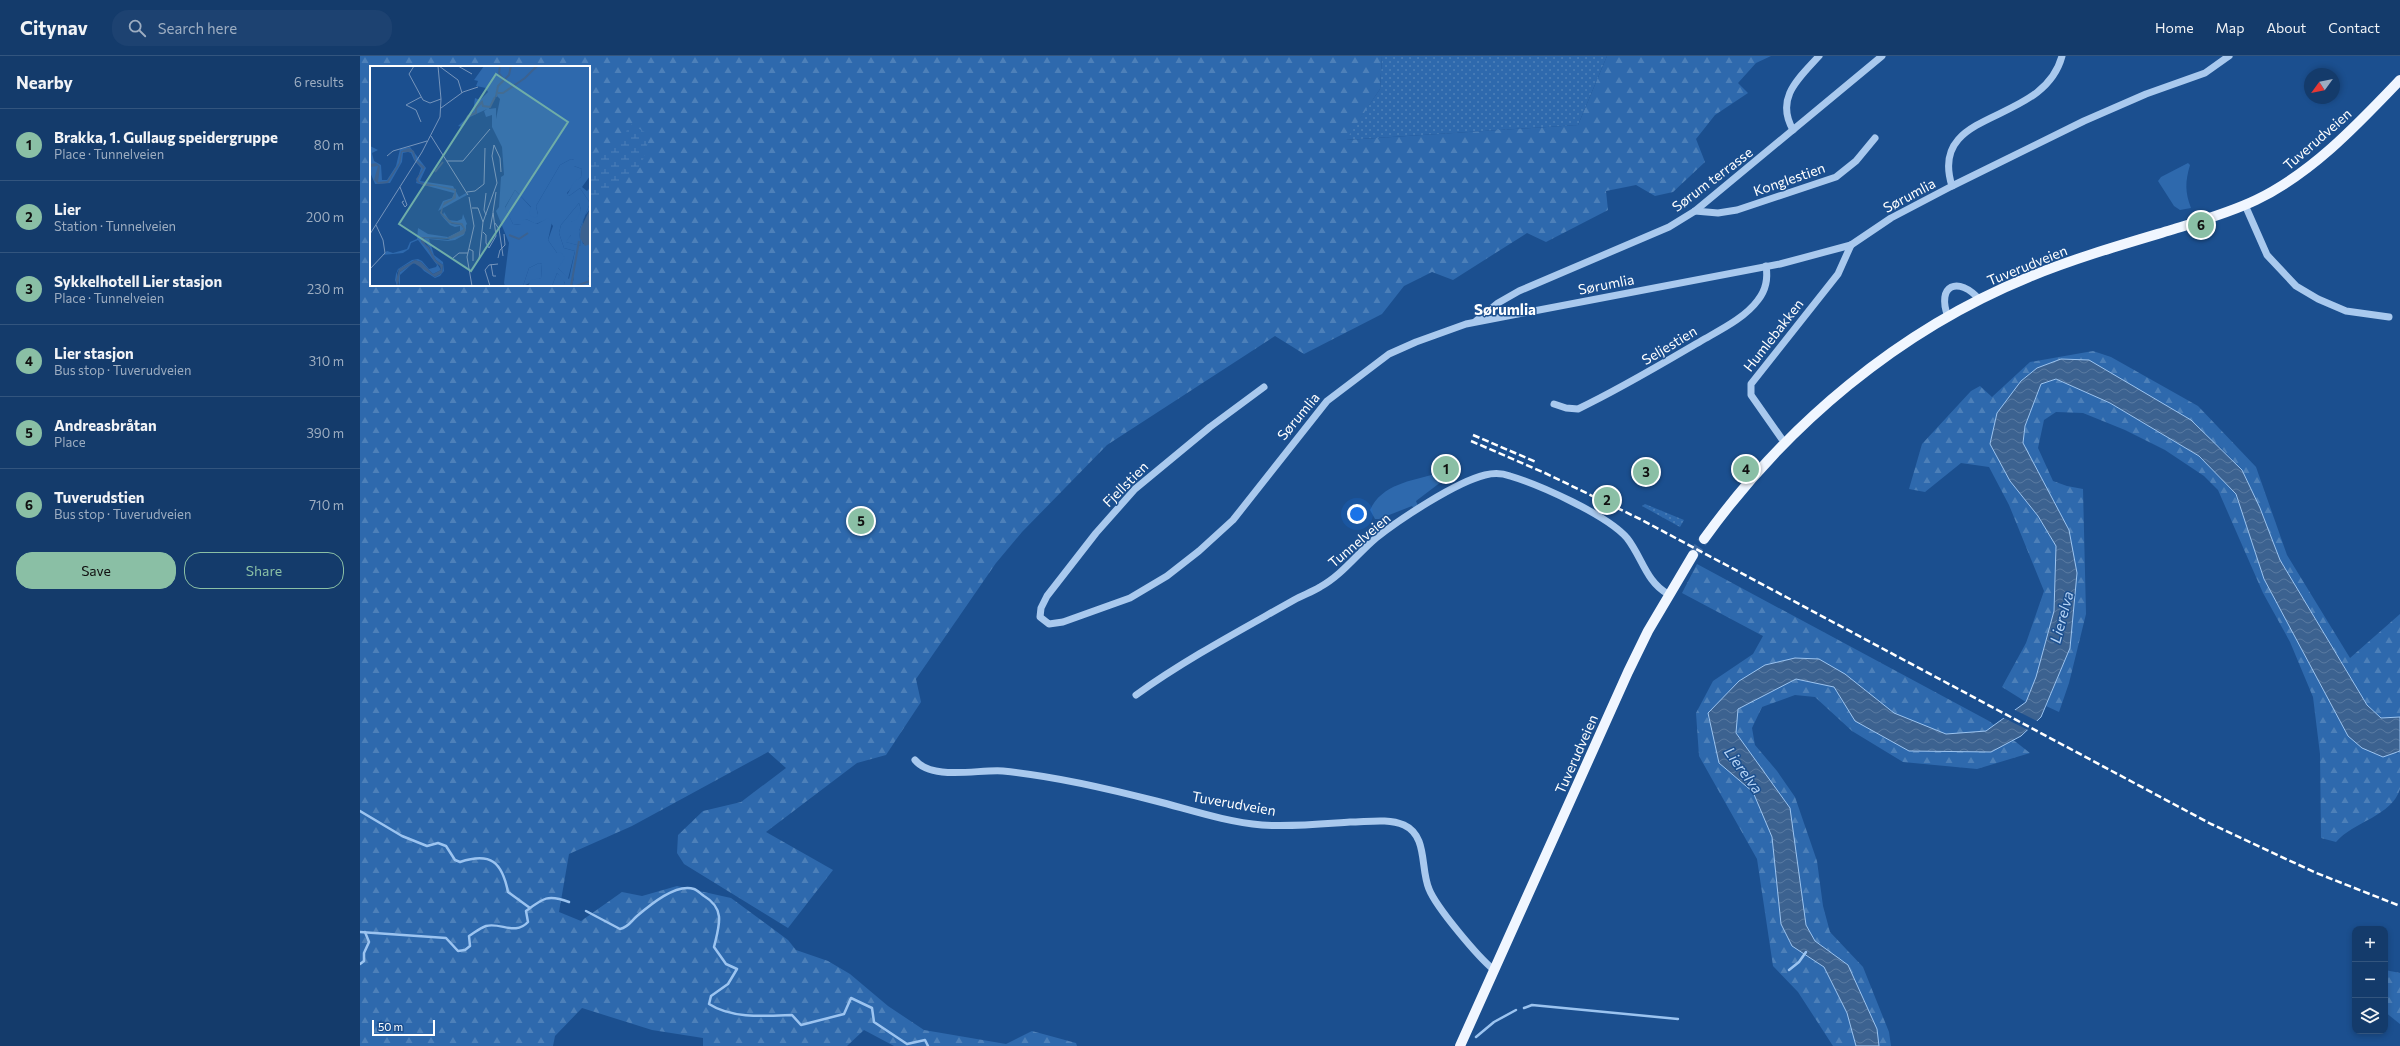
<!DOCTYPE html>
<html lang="en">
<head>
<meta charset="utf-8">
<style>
	:root { --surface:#143b6b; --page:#1d4271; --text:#f1f3f6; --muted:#9dadc1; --line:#33557e; --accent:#8abfa5 }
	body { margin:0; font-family:Commissioner,sans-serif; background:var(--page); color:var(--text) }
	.controls { position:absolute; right:12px; bottom:12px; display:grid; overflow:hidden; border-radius:8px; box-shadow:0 2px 6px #0003 }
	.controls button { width:36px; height:36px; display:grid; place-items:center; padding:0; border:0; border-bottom:1px solid var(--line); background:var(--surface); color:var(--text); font:20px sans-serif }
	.compass { position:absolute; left:1944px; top:12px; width:36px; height:36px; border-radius:50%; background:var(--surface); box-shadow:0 2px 6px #0003; rotate:237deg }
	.scale { position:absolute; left:12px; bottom:10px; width:63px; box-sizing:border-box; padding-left:4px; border:2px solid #fff; border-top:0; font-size:11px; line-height:14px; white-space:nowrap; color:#fff; -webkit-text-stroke:3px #1b4f8f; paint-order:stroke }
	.you { position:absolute; left:997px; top:458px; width:14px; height:14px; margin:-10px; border:3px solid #fff; border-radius:50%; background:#1a73e8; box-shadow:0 0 0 6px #1a73e833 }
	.badge { display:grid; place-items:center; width:26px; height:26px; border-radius:50%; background:var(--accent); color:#111; font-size:13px; font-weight:700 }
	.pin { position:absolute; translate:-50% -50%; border:2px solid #fff; box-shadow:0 1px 4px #0006 }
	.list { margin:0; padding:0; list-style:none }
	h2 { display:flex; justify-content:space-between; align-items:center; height:52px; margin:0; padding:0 16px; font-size:17px }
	h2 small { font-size:13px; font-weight:400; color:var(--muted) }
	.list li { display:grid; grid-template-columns:26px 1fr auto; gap:12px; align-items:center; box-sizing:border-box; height:72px; padding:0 16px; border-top:1px solid var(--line) }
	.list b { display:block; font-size:15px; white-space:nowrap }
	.list p { margin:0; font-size:13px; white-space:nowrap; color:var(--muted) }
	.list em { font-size:13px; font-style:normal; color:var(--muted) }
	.actions { display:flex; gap:8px; padding:12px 16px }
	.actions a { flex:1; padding:9px 0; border:1px solid var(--accent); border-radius:16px; text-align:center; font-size:14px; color:var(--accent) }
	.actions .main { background:var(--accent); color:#111 }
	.icon { flex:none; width:22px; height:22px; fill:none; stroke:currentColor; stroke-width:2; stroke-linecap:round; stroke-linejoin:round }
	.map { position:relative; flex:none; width:2040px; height:990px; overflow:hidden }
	header { display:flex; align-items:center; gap:24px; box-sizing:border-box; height:56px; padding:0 20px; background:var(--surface); border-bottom:1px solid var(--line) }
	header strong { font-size:19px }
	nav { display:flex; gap:22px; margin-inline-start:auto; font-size:14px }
	.search { width:280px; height:36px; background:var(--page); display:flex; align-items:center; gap:10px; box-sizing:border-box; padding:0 14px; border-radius:16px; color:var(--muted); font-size:15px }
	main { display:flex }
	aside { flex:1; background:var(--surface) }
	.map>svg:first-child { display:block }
	.grass { fill:url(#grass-dots) }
	.forest { fill:url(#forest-firs); fill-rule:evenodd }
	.wetland { fill:url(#wetland-marsh) }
	.green { fill:#2e69ad }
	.water { fill:url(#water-waves); stroke:#9cc4f0 }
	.pier { fill:#1b4f8f }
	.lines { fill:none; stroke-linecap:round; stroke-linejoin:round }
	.stream { stroke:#9cc4f0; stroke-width:2.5 }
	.major-tunnel { stroke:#3d69a0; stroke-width:10; stroke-dasharray:10 5; stroke-linecap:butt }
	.minor { stroke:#a9c9ee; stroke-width:7 }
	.major { stroke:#f0f6ff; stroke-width:10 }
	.rail { stroke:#fff; stroke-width:2.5; stroke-dasharray:7 3; stroke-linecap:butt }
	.labels { text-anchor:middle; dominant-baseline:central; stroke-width:3; stroke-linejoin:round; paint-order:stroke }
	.street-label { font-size:14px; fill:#fff; stroke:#1b4f8f }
	.neighbourhood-label { font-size:15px; font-weight:bold; fill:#fff; stroke:#1b4f8f }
	.water-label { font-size:15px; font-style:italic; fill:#b5d3f5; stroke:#1b4f8f }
	.inset-river { fill:none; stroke:#3c6290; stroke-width:2 }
	.inset-road { fill:none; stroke:#7695bc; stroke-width:1 }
	.view { fill:#6fada8; fill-opacity:0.15; stroke:#6fada8; stroke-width:2 }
	.inset-edge { fill:none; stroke:#fff; stroke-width:2 }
</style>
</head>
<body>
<header>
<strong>Citynav</strong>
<div class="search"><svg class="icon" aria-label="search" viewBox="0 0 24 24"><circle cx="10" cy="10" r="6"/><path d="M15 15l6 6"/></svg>Search here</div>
<nav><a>Home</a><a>Map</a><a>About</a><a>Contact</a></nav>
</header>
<main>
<aside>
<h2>Nearby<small>6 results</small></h2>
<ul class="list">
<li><span class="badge">1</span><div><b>Brakka, 1. Gullaug speidergruppe</b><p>Place · Tunnelveien</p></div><em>80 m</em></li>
<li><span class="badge">2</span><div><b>Lier</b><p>Station · Tunnelveien</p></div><em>200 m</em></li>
<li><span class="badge">3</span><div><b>Sykkelhotell Lier stasjon</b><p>Place · Tunnelveien</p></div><em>230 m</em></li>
<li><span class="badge">4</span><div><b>Lier stasjon</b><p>Bus stop · Tuverudveien</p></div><em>310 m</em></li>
<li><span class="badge">5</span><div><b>Andreasbråtan</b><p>Place</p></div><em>390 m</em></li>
<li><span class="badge">6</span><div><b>Tuverudstien</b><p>Bus stop · Tuverudveien</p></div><em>710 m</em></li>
</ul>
<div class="actions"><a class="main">Save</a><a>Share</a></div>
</aside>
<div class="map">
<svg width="2040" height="990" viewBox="0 0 2040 990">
	<defs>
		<pattern id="grass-dots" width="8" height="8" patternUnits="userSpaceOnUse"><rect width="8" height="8" fill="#2e69ad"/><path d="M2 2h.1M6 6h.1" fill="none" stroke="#4d80b9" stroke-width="1.8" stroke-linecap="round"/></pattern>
		<pattern id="forest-firs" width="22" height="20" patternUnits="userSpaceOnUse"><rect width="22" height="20" fill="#2e69ad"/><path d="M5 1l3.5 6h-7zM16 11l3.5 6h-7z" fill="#4d80b9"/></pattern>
		<pattern id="wetland-marsh" width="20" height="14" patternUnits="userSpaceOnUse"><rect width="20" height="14" fill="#2e69ad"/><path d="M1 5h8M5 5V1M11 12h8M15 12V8" fill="none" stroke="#4d80b9"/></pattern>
		<pattern id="water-waves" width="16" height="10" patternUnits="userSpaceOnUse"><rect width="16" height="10" fill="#3c6290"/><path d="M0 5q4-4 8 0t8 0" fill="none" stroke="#597aa1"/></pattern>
	</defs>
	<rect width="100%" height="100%" fill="#1b4f8f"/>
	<g class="grass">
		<path d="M1022 0H1247L1218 69 985 84 1020 33Z"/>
		<path d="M1285 448 1324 464 1320 471 1282 450Z"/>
	</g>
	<g class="forest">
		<path d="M0 0H1022L1020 33 986 84 1218 69 1247 0H1411L1396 7 1378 27 1388 37 1355 59 1336 83 1345 106 1313 136 1295 140 1276 129 1246 135 1248 154 1186 186 1167 177 1093 224 1072 216 1044 230 1022 258 944 298 915 280 747 389 662 476 636 507 556 623 561 646 526 699 497 707 406 776 473 814 428 872 324 808 317 797 318 779 343 755 381 746 426 712 408 696 272 770 209 798 199 856 221 865 262 836 282 840 317 830 371 842 428 884 436 894 468 905 490 918 528 950 564 974 646 988 672 975 716 987 717 990H534L504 974 487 990H343V982L292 974 222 952 195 980 193 990H0ZM11 11H229V229H11Z"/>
		<path d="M1733 295 1751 301 1838 350 1896 411 1927 499 1990 602 2040 558V661L2021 662 2007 649 1920 504 1900 452 1882 414 1860 391 1701 303 1677 312 1661 325 1637 357 1630 388 1650 425 1678 460 1696 490 1694 555 1676 621 1666 646 1642 631 1666 587 1684 535 1649 449 1629 411 1601 407 1565 436 1549 433 1562 388 1611 335 1620 330 1632 341 1670 306Z"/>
		<path d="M1696 323 1750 347 1839 400 1876 438 1904 523 2037 698 2040 695C2040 707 2040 723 2040 733 2032 760 1993 766 1976 786L1961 782 1960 698 1953 641 1930 586 1903 537 1858 434 1844 420 1805 394 1765 374 1723 357 1696 356 1684 364 1678 392 1693 425 1707 430 1723 433 1726 558 1709 627 1699 656 1686 650 1710 592 1717 517 1663 388 1665 370 1681 328Z"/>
		<path d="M1337 508 1629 665 1670 697 1617 713 1543 706 1492 675 1455 641 1435 639 1402 651 1392 672 1395 689 1417 715 1435 741 1457 805 1463 850 1470 876 1503 911 1529 976 1531 990H1473L1438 936 1413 910 1397 803 1339 700 1336 657 1353 625 1393 598 1403 580 1322 537Z"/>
		<path d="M2025 914 2040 917V968L2025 956Z"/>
	</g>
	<path class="wetland" d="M269 67 290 79 281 111 237 140H229V97L242 96 264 83Z"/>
	<g class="green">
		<path d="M1828 107 1830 109C1825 126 1825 136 1831 152L1820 154 1814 150 1798 125 1801 121Z"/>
		<path d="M1075 418 1081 426 1056 445 1058 450 1054 453 1052 450 1019 463H1015L1010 454C1022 428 1051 425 1075 418Z"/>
	</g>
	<path class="water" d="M1701 303 1729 304 1831 364 1882 414 1900 452 1920 504 2007 649 2021 662 2040 661V695L2023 701 2002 692 1988 680 1904 523 1876 438 1839 400 1750 347 1696 323 1681 328 1665 370 1663 387 1709 474 1717 517 1710 592 1681 661 1661 680 1631 696 1549 695 1495 665 1474 631 1436 623 1378 653 1376 677 1430 752 1446 869 1455 885 1488 909 1517 973 1519 990H1496L1487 957 1464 911 1432 890 1421 868 1412 781 1393 736 1359 707 1348 657 1379 625 1405 609 1435 602 1459 603 1485 618 1534 657 1586 678 1626 675 1666 646 1676 621 1694 555 1696 490 1678 460 1650 425 1630 388 1637 357 1661 325 1677 312Z"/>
	<path class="pier" d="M1653 653 1679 666 1670 675 1642 661Z"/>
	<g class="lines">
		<g class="stream">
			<path d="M0 755 42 780 67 790 78 787 86 790 95 804 100 806C131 796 142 806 148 836L170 852"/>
			<path d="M226 855 260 873C269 871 271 865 277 860 290 849 316 827 334 833 337 834 341 838 344 840 366 853 359 870 354 891L366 908 377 913 368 928 351 940 349 948C372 963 406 960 432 959L441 969 484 958 491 942 512 952 514 966 547 988 565 984 568 990"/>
			<path d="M0 876 86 882 98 895 105 894 110 890 109 880C114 877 120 872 126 870 141 866 155 880 168 866L166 855C183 842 188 838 209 846"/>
			<path d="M0 908 4 905V897L9 886 5 876"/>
			<path d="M1429 914 1439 906 1446 896"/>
			<path d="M1164 952 1172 949 1318 963"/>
			<path d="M1116 981 1134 966 1156 954"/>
		</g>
		<path class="major-tunnel" d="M1333 499 1344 483"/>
		<g class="minor">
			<path d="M1433 74C1415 42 1438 23 1459 0"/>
			<path d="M1592 130C1567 51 1683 71 1702 0"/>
			<path d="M1885 149 1907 199 1936 230 1958 243 1986 255 2029 261"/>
			<path d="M1335 155 1358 157 1377 154 1476 121 1496 105 1515 82"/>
			<path d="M1588 261C1576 229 1598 219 1620 244"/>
			<path d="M1116 265 1138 247 1159 235 1309 171 1335 155 1522 0"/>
			<path d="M904 331 850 371 775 433 736 477 687 540 681 552 680 561 689 568 703 566 770 542 807 520 839 495 873 464 967 345 1029 298 1056 286 1106 268 1420 208 1491 189 1531 162 1592 130 1724 65 1786 38 1845 17 1869 0"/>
			<path d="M1194 348 1206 352 1218 353C1260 333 1300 309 1341 285 1360 274 1385 262 1398 244 1406 234 1408 222 1406 210"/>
			<path d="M1424 386 1391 339V328L1478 218 1491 189"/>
			<path d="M776 639C826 603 881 574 934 544 943 539 952 536 960 531 982 519 997 498 1016 482 1040 463 1096 426 1125 419 1133 417 1142 417 1150 420 1180 429 1247 459 1267 482 1282 501 1286 526 1308 538"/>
			<path d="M555 704C572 725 619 713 643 715 695 720 746 732 796 745 831 754 866 766 902 769 931 771 961 768 990 766 1007 766 1028 762 1044 769 1068 780 1060 812 1069 833 1076 851 1118 901 1134 914"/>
		</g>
		<g class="major">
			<path d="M1344 483C1426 369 1539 274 1669 221 1715 202 1764 188 1811 174 1840 165 1869 157 1896 144 1952 117 1997 69 2040 24"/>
			<path d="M1100 990 1268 616 1288 575 1333 499"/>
		</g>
		<g class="rail">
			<path d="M1113 379 1176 406"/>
			<path d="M1111 385 1185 417 1280 463 1851 768 1954 816 2040 850"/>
		</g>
	</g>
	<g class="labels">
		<g class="street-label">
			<text transform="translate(1957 83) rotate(-41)">Tuverudveien</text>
			<text transform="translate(1352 123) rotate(-37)">Sørum terrasse</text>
			<text transform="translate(1429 123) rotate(-19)">Konglestien</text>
			<text transform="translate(1549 139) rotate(-28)">Sørumlia</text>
			<text transform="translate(1667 209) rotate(-22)">Tuverudveien</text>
			<text transform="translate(1246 228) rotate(-11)">Sørumlia</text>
			<text transform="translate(1413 279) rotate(-52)">Humlebakken</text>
			<text transform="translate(1309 289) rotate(-31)">Seljestien</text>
			<text transform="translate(938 360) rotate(-50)">Sørumlia</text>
			<text transform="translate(765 428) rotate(-45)">Fjellstien</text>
			<text transform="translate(999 484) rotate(-40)">Tunnelveien</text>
			<text transform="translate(1216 698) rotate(-66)">Tuverudveien</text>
			<text transform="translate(874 747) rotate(10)">Tuverudveien</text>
		</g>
		<g class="neighbourhood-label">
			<text x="1145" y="253">Sørumlia</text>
		</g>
		<g class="water-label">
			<text transform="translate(1701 561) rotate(-75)">Lierelva</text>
			<text transform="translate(1384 714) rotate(54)">Lierelva</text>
		</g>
	</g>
	<g transform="translate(10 10)">
		<rect width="220" height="220" fill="#1b4f8f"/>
		<path d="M201 93 204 94V100L212 103 211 111 197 127 199 130 210 122 220 137 209 165 211 180 195 176 201 169V156L211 144 209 137 191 159 189 167 194 182 205 185 198 213 188 202 187 187 178 174 183 160 178 153 166 158 156 153 151 159 143 158 135 142 145 124 168 149 166 140 190 99ZM169 197 172 198 171 212 153 220 159 202ZM187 207 193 213 195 218 193 220H182ZM220 208V220H202L204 211H218Z" fill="#2e69ad"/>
		<path d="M114 0H220V110L212 121 217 125 220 122V143L214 151 211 169 213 178H220V208L218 211H204L202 220H193L195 217 187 207 182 220H158L161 214 171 212 172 198 169 197 159 202 153 220H135L134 217 139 177 126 145 129 141 131 111 134 109 132 81 122 61V49L116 51 114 45 117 43 100 51 92 61 88 60 103 46 105 32 110 34 118 26 116 22 106 20 108 15 104 14ZM126 29 130 33 126 53V42L119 43ZM201 93 204 94V100L212 103 211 111 204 116 197 129 199 130 210 122 220 137 209 165 211 180 196 176 201 169V156L207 153 211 144 209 137 191 159 189 167 194 182 205 185 199 213 188 202 195 192 191 186 187 187 178 174 182 156 178 152 167 158 156 153 151 155V159L143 158 135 141 145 124 161 141 159 149 166 152 168 149 166 140 190 99ZM0 80 8 84 2 87 4 95 11 99 12 114H17L26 100 30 83 40 81 56 102 50 115 83 120 89 131 96 127 97 129 68 145 73 135 82 132 84 127 46 117 51 102 44 94 41 87 38 86 33 87 32 96 20 117 5 118 0 106ZM74 146 79 154 87 155 92 153 93 148 97 158 96 159V163L94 169 85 174 78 175 59 173 64 189 73 196 74 205 70 210 65 212 54 205 47 197 42 198 30 209V220L28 214 29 209 30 206 42 198 44 197H47L49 198 65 211 72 207 73 199 66 194 61 187 60 182 53 174 55 172 78 174 95 166 92 157H82L73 149ZM70 148 82 158 91 159 94 163 90 167 77 172 51 171 71 204 63 208 51 196 45 194 29 203 27 207V220L25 214 26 208 28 203 42 194 48 193 52 195 59 203 66 201 67 199 48 174 41 177 39 183 33 187 12 189 17 185 23 187 37 183 40 176 47 173 48 162 58 168 78 171 90 165V160L85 161 80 159Z" fill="#2e69ad" fill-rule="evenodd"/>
		<path d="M39 82 44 85 46 94 55 101 48 113 49 116 86 123V132L73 140 72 147 82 156 92 157 96 164 94 168 81 173 54 172 55 178 59 181 66 194 73 199 72 207 65 211 44 197 30 206 28 220 26 214 29 203 45 194 51 196 63 208 71 204 70 200 64 195 58 183 51 176V171L77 172 94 163 91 159 79 157 70 147 74 136 82 133 85 125 66 120H55L47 116 46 113 53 103 45 95 42 86H32L30 98 18 117 8 118 4 114 8 100 0 101V98L6 97 10 100 8 116 17 115 29 97 31 85ZM220 143V178L215 180 210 172 211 162Z" fill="#3c6290"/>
		<path class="inset-river" d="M130 0 129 7 134 14M128 27H133L155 12 167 0M126 31 128 20 139 9 141 0M93 59 98 50 106 47V42L112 36 113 40 120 41 125 31M65 106 73 96M139 169 149 173 158 167M201 220 209 175M206 220 220 215"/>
		<path class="inset-road" d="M44 0 39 8 53 34 60 37 71 33M69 0 88 14 92 27M88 0 102 8M51 31 36 39 46 44 51 56M71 42 93 26 108 21M61 70 98 129M17 90 23 85 57 75M77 95H93L120 63M30 121 37 139 35 141 32 136 34 135M97 126 105 125 114 118 115 82M116 127 114 144 116 149M99 131 104 160 97 191 102 220M102 142H108L113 156M125 157 129 163 133 190M120 163 123 147M113 166 116 169V177L119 182 126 170 123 146 126 126M0 168 52 86 70 51 71 33 68 0M99 183 103 185V195M83 192 89 187H98M128 192 130 184 135 179 134 168M109 193 113 156 127 117 122 90 124 79 130 92 131 106M121 198 123 210H126M0 203 15 187 13 174 6 159M120 220 115 204 119 199 128 198"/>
		<path class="view" d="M126 8 198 56 101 205 29 158Z"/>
		<rect width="220" height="220" class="inset-edge"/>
	</g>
</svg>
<div class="controls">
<button>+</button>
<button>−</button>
<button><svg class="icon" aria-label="layers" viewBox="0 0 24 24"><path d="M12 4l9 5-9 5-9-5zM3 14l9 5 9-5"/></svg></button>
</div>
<svg class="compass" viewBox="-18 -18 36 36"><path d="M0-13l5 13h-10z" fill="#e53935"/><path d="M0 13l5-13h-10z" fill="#9dadc1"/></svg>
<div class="scale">50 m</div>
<div class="you"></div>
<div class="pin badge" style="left:1086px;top:413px">1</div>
<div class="pin badge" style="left:1247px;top:444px">2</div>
<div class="pin badge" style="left:1286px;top:416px">3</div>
<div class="pin badge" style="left:1386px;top:413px">4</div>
<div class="pin badge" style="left:501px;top:465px">5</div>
<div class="pin badge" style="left:1841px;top:169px">6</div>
</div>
</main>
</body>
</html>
